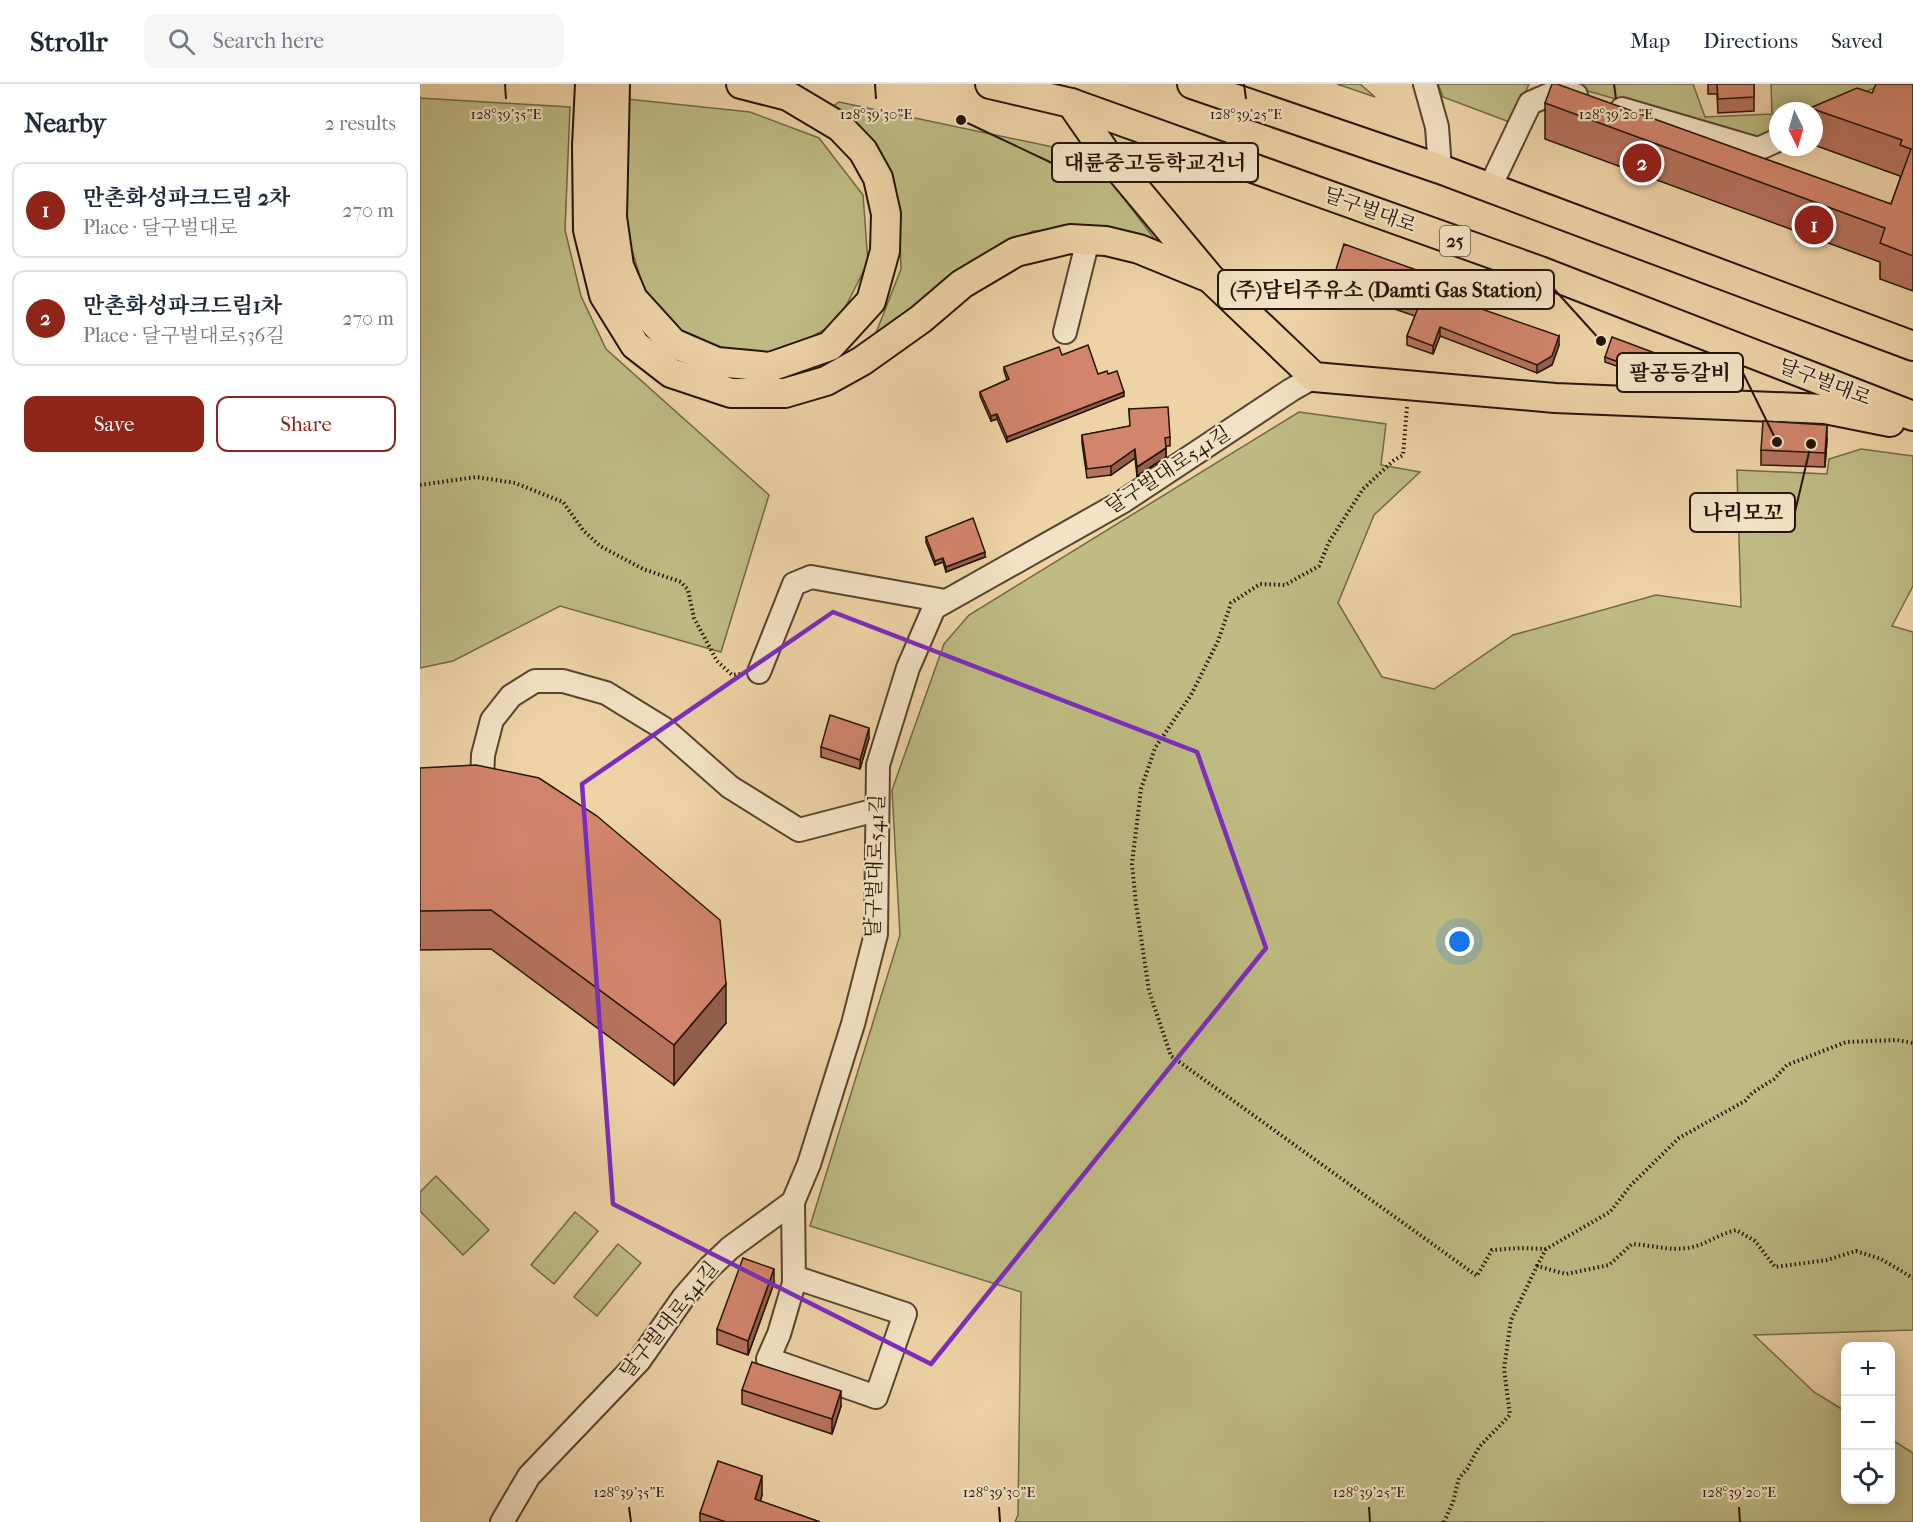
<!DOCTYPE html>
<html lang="en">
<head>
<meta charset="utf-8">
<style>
	:root { --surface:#fff; --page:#f6f6f7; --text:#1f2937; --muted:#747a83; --line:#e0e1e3; --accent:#8f2418 }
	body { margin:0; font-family:"IM FELL French Canon","Noto Serif KR",serif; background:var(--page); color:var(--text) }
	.controls { position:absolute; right:18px; bottom:18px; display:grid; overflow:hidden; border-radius:12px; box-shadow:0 3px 15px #0003 }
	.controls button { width:54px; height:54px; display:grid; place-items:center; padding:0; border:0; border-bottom:2px solid var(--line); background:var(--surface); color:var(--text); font:30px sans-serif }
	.compass { position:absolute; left:1349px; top:18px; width:54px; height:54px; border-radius:50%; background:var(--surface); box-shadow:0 3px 15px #0003; rotate:175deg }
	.you { position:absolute; left:1040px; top:858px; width:21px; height:21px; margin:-15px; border:4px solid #fff; border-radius:50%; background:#1a73e8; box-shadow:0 0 0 9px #1a73e833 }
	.badge { display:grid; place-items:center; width:39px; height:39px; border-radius:50%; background:var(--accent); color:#fff; font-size:20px; font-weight:700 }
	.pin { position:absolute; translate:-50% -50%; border:3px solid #fff; box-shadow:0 2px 6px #0006 }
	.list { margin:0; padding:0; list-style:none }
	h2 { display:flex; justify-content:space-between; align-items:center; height:78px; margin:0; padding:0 24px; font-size:26px }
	h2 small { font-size:20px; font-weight:400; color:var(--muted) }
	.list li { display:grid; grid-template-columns:39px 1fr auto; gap:18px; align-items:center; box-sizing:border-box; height:96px; margin:0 12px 12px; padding:0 12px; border:2px solid var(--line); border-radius:12px }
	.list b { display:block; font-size:22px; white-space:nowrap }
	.list p { margin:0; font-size:20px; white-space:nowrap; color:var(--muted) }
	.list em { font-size:20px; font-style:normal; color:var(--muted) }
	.actions { display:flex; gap:12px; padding:18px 24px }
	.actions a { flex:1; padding:14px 0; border:2px solid var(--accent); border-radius:12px; text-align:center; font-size:21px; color:var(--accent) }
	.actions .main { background:var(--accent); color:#fff }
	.icon { flex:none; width:33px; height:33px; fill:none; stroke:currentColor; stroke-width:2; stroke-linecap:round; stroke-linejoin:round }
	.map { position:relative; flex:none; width:1493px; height:1438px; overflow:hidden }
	header { display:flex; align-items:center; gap:36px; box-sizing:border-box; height:84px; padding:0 30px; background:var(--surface); border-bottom:2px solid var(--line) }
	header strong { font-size:28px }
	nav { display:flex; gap:33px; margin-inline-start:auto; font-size:21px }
	.search { width:420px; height:54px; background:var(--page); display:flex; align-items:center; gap:15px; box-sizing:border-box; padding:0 21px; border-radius:12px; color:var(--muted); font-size:22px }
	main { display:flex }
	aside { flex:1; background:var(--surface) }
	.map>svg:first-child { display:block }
	.green { fill:#bebb83; stroke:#726844; stroke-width:1.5 }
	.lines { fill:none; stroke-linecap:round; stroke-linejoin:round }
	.minor-casing { stroke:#57442e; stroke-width:26 }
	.major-casing { stroke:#251406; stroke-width:32 }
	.path { stroke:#251406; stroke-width:4; stroke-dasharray:1.5 3; stroke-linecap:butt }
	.minor { stroke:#f3e2c5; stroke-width:22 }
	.major { stroke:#edd3a6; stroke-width:28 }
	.wall { fill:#b5725d; stroke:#251406; stroke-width:1.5 }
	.shaded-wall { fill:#935d4c; stroke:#251406; stroke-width:1.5 }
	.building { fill:#d2856c; stroke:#251406; stroke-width:1.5 }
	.marked { fill:none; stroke:#7b2cbf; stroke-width:4.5; stroke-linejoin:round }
	.ticks { fill:none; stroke:#251406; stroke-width:2 }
	.labels { text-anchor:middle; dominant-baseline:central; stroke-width:4.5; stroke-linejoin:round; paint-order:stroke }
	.shield { fill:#f3e2c5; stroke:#63523f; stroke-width:1.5 }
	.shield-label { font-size:18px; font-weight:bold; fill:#251406 }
	.street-label { font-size:20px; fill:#251406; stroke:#f3e2c5 }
	.ticks-label { font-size:15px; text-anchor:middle; fill:#251406; stroke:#f3e2c5; stroke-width:4.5; stroke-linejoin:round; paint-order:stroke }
	.leader { fill:none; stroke:#251406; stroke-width:2 }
	.callout-dot { fill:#251406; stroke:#f3e2c5; stroke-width:2 }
	.callout { fill:#f3e2c5; stroke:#251406; stroke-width:2 }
	.callout-label { font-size:21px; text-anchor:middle; font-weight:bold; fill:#251406 }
</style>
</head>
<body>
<header>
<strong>Strollr</strong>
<div class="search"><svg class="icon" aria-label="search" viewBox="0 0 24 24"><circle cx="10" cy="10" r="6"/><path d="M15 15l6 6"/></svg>Search here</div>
<nav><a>Map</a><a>Directions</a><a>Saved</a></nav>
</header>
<main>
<aside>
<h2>Nearby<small>2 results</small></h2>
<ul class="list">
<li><span class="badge">1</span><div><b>만촌화성파크드림 2차</b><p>Place · 달구벌대로</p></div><em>270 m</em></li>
<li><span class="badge">2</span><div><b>만촌화성파크드림1차</b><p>Place · 달구벌대로536길</p></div><em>270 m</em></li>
</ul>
<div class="actions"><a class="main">Save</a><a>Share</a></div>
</aside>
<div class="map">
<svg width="1493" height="1438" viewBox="0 0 1493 1438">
	<rect width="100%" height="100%" fill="#edd3a6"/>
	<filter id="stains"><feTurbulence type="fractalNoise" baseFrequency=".00333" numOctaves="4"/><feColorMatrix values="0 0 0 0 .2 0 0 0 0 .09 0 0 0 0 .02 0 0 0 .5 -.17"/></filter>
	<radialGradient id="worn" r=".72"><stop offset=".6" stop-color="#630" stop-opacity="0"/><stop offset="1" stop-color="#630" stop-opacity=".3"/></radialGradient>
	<g class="green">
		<path d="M917 0H940L955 13Z"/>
		<path d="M1018 0H1109L1092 39 1023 13Z"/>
		<path d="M1144 0H1273L1285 33 1352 30 1351 0H1493V17L1456 3 1394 32V27H1358V48L1340 57Z"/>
		<path d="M0 14 150 23 145 146 161 212 186 265 349 411 301 568 140 522 33 577 0 584Z"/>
		<path d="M207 15 330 28 399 54 443 111 448 178 418 238 361 270H297L256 246 224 206 205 143Z"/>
		<path d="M419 18 671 71 740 162 679 143 613 147 539 186 454 254 481 185 479 119 456 59 412 23Z"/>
		<path d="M879 328 966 340 961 381 1000 388 954 431 918 519 962 593 1014 605 1093 551 1236 511 1321 523 1317 386 1407 390 1409 375 1441 365 1493 372V502L1472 542 1493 548V1246L1334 1251 1394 1308 1425 1327 1426 1416H1470L1471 1355 1493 1369V1438H595L598 1431 601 1208 390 1142 480 851 472 706 524 560 549 531Z"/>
		<path d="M16 1092 69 1146 43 1171 0 1127V1108Z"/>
		<path d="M155 1128 178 1147 134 1200 111 1181Z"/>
		<path d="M198 1160 221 1179 177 1232 154 1213Z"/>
	</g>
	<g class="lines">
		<defs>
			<g id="minor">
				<path d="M1005 0 1017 43 1020 85"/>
				<path d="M1202 25 1338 65 1358 56"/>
				<path d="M1070 103 1110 19 1140 6 1156 11"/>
				<path d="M645 248 668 156"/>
				<path d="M339 588 374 500 391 493 525 517"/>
				<path d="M62 698 63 671 72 636 91 612 115 597H143L186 609 243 644 310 703 379 746 456 726"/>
				<path d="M373 1118 374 1199 359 1250 348 1275 456 1313 485 1230 374 1193"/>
				<path d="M82 1438 109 1392 219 1277 263 1214 289 1184 310 1164 373 1118 389 1080 433 940 456 850 458 681 488 584 514 524 702 418 871 306 894 293"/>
			</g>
			<g id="major">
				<path d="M170 0 167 62 168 146 184 211 215 261 251 289 311 309H365L406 297 442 277 501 235 542 200 596 168 650 155 686 157 719 165 785 192"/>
				<path d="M195 0 192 133 199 182 213 215 253 259 297 278 350 283 410 262 451 217 465 167 466 130 458 94 443 67 420 43 368 12 321 0"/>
				<path d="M570 0 651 19 1120 187 1493 332"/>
				<path d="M772 0 1020 85 1493 262"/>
				<path d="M651 19 685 68 790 194 894 293 1135 314 1405 325 1470 338"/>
			</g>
		</defs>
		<use href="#minor" class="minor-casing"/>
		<use href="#major" class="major-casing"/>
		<g class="path">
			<path d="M987 323 983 371 973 377 943 405 909 458 899 482 865 501 840 500 811 519 798 557 771 611 735 664 721 705 712 780 716 820 729 907 751 972 1057 1192 1072 1166 1100 1164 1126 1165"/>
			<path d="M0 401 56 393 95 399 143 418 163 446 180 462 223 485 261 498 268 506 274 534 297 577 312 591 320 590"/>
			<path d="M1117 1182 1126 1165 1190 1128 1211 1101 1259 1054 1325 1017 1332 1009 1354 995 1367 981 1426 958 1477 956 1493 959"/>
			<path d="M1024 1438 1033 1418 1039 1394 1047 1385 1059 1363 1090 1331 1084 1285 1091 1236 1117 1182 1146 1190 1189 1181 1212 1160C1232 1161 1252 1168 1272 1163 1287 1160 1299 1150 1316 1146L1335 1157 1355 1183 1407 1176 1436 1167 1461 1175 1493 1194"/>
		</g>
		<use href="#minor" class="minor"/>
		<use href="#major" class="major"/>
	</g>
	<g class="wall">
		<path d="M1288 0H1334V27L1298 29 1297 10H1288Z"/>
		<path d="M1493 0V207L1460 195V178L1125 55V19L1471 120 1480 95V92L1394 61V27H1390V24Z"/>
		<path d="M913 195 1060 209 1056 223 1139 261 1132 281 1117 289 1020 252 1013 270 987 261V252L995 232 913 204Z"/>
		<path d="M642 271 678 290H688L704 312 587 358 577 335 571 337 560 312V308L587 296 584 287V283Z"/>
		<path d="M1185 273 1243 277 1236 296 1185 278Z"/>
		<path d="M709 325 750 353V362H746V373L717 392 715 374 691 391 667 394 662 359V351L710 342Z"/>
		<path d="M1407 355 1405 383 1341 381V366Z"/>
		<path d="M506 453 565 473 526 488 523 478 515 481 506 458Z"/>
		<path d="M449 654 440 685 401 673V663Z"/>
		<path d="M0 684 306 939 254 1001 71 865 0 866Z"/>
		<path d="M354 1199 328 1271 297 1260V1245Z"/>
		<path d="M322 1306 421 1322 412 1350 322 1320Z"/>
		<path d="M342 1411 340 1417 400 1438H280V1429Z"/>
	</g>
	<g class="shaded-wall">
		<path d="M1060 201V209L1053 231V222Z"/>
		<path d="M1020 243V252L1013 270V262Z"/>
		<path d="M1139 252V261L1132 281 1117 289V281Z"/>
		<path d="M1243 272V277L1236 296V292Z"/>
		<path d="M704 308V312L587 358V353Z"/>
		<path d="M577 330V335L571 337V332Z"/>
		<path d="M1407 341V355L1405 383V369Z"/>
		<path d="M746 364V373L717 392V383Z"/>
		<path d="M715 365V374L691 391V382Z"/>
		<path d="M565 468V473L526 488V483Z"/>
		<path d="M523 474V478L515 481V477Z"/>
		<path d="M449 644V654L440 685V676Z"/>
		<path d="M306 900V939L254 1001V961Z"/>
		<path d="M354 1185V1199L328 1271V1257Z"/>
		<path d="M421 1307V1322L412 1350V1335Z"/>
		<path d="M342 1392V1411L335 1434V1415Z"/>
	</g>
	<g class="building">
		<path d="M1132 0H1137L1471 120 1491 65 1480 61 1482 56 1390 24 1437 4 1452 9 1456 0H1493V172L1460 159 1465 144 1125 19Z"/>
		<path d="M1297 0H1334V13L1298 15Z"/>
		<path d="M924 160 1041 202 1043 194 1060 201 1053 222 1139 252 1132 272 1117 281 1020 243 1013 262 987 252 998 224 913 195Z"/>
		<path d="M1192 253 1243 272 1236 292 1185 273Z"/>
		<path d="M668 261 678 290 687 287 688 290 697 287 704 308 587 353 577 330 571 332 560 308 589 295 584 283 639 263 642 271Z"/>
		<path d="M748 323 750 353 745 354 746 364 717 383 715 365 691 382 667 385 662 351 710 342 709 325Z"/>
		<path d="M1343 337 1407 341 1405 369 1341 366Z"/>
		<path d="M553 434 565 468 526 483 523 474 515 477 506 453Z"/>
		<path d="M410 631 449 644 440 676 401 663Z"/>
		<path d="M56 681 119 694 177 732 300 836 306 900 254 961 71 826 0 827V684Z"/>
		<path d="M323 1174 354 1185 328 1257 297 1245Z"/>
		<path d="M332 1278 421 1307 412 1335 322 1306Z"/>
		<path d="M298 1377 342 1392 335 1415 400 1438H306L280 1429Z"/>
	</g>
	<path class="marked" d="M413 528 777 668 846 864 511 1280 193 1120 162 700Z"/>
	<path class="ticks" d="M85 0 86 15M455 0 456 15M824 0 826 15M1194 0 1196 15M209 1423 211 1438M579 1423 580 1438M949 1423 950 1438M1319 1423 1320 1438"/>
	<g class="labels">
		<rect class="shield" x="1020" y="142" width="30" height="30" rx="4.5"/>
		<g class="shield-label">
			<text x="1035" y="157">25</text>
		</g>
		<g class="street-label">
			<text transform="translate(950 126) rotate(20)">달구벌대로</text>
			<text transform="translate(1405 298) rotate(21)">달구벌대로</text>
			<text transform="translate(748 386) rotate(-33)">달구벌대로541길</text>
			<text transform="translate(455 782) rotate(-88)">달구벌대로541길</text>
			<text transform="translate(249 1236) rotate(-51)">달구벌대로541길</text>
		</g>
	</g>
	<g class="ticks-label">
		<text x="86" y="35">128°39'35"E</text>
		<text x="456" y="35">128°39'30"E</text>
		<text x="826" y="35">128°39'25"E</text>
		<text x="1196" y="35">128°39'20"E</text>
		<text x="209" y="1413">128°39'35"E</text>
		<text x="579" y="1413">128°39'30"E</text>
		<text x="949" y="1413">128°39'25"E</text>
		<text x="1319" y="1413">128°39'20"E</text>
	</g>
	<path class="leader" d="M541 36L632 79M1181 257L1134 205M1357 358L1323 289M1391 360L1375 428"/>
	<g class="callout-dot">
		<circle cx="541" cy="36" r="6"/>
		<circle cx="1181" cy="257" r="6"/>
		<circle cx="1357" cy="358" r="6"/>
		<circle cx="1391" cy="360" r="6"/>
	</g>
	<g class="callout">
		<rect x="632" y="59" width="206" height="39" rx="6"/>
		<rect x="798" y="186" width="336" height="39" rx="6"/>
		<rect x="1197" y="269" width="126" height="39" rx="6"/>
		<rect x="1270" y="409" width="105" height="39" rx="6"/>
	</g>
	<g class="callout-label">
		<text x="735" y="86">대륜중고등학교건너</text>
		<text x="966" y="213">(주)담티주유소 (Damti Gas Station)</text>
		<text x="1260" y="296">팔공등갈비</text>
		<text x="1323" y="436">나리모꼬</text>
	</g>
	<rect width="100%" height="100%" filter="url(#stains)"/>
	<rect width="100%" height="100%" fill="url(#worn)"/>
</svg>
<div class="controls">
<button>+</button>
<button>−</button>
<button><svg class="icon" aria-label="locate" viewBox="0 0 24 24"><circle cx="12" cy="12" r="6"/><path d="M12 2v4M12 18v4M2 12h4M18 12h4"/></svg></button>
</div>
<svg class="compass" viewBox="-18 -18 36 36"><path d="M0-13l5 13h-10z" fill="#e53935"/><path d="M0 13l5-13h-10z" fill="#747a83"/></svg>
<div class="you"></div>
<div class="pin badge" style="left:1394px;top:141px">1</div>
<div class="pin badge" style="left:1222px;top:79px">2</div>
</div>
</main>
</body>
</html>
